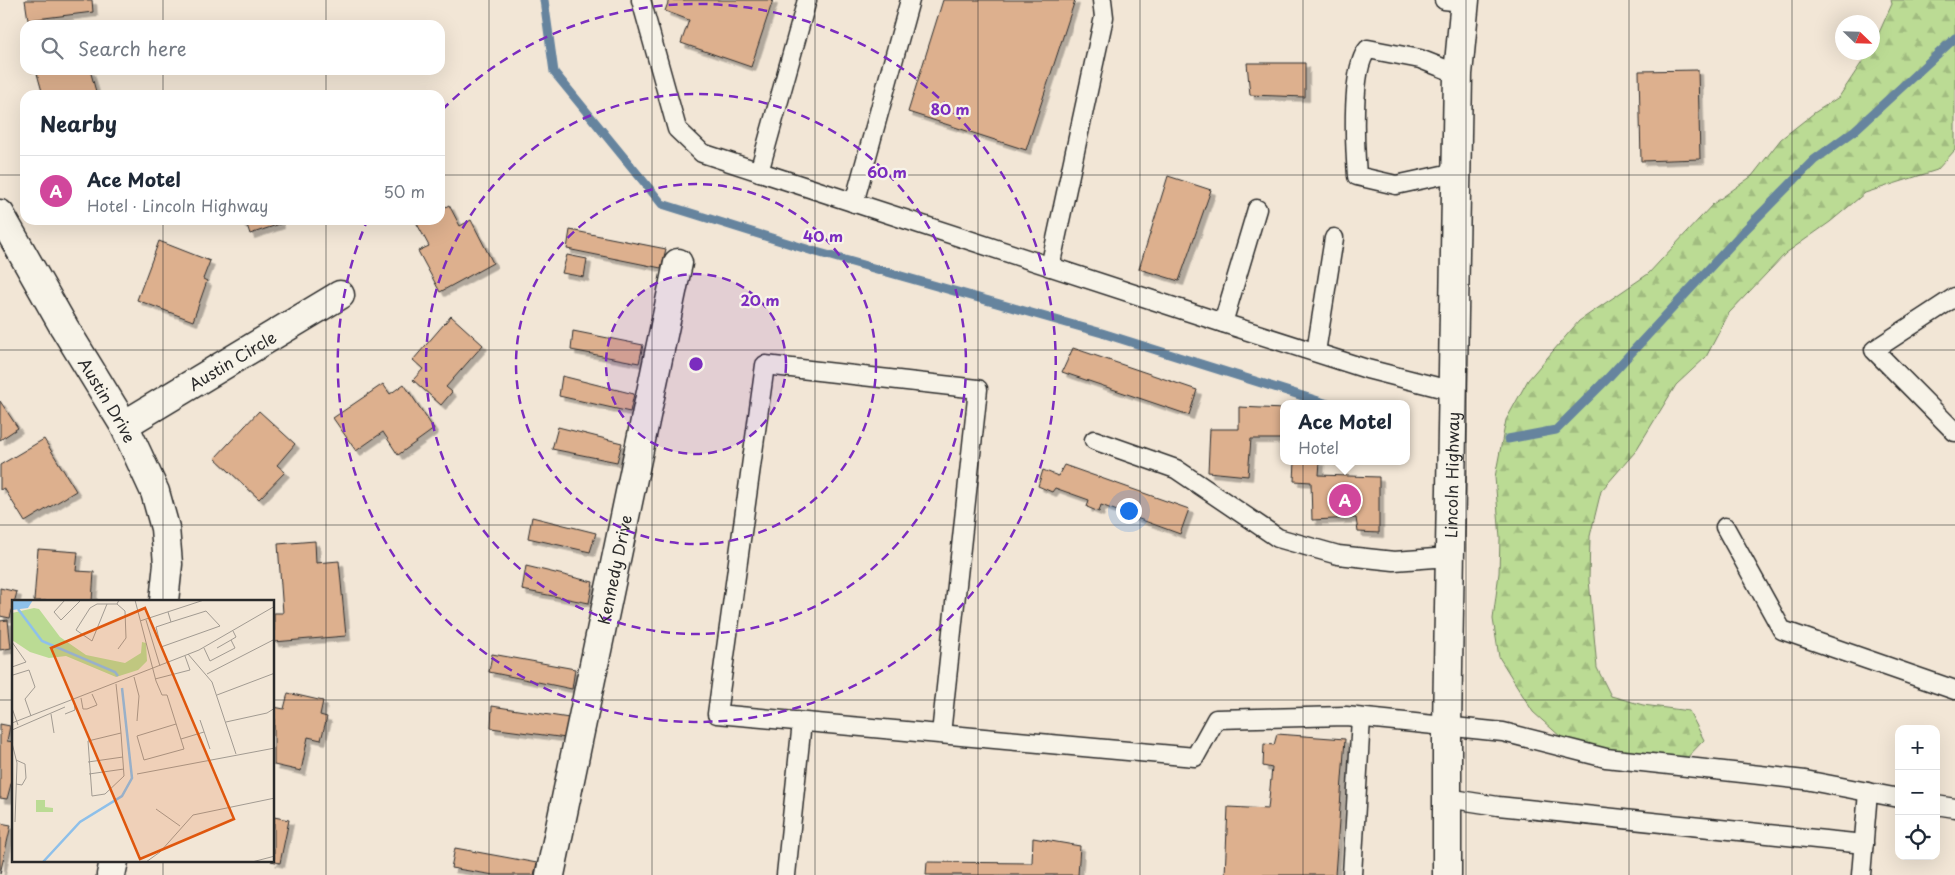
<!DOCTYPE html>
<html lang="en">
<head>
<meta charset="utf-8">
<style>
	:root { --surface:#fff; --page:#f6f6f7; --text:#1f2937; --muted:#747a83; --line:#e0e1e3; --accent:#d1495b }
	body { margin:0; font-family:"Playpen Sans",sans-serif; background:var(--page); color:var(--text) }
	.controls { position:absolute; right:15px; bottom:15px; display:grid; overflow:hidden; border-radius:10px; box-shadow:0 5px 20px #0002 }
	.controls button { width:45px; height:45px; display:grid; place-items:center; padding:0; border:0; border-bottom:1px solid var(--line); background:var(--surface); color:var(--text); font:25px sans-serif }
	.compass { position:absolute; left:1835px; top:15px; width:45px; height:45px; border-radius:50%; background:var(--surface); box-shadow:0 5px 20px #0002; rotate:113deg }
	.you { position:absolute; left:1128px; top:510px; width:18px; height:18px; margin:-12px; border:4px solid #fff; border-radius:50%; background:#1a73e8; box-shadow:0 0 0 8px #1a73e833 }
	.badge { display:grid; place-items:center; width:32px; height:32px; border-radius:50%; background:var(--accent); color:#fff; font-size:16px; font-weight:700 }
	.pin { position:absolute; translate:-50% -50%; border:2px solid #fff; box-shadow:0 1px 5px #0006 }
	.popup { position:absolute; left:1280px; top:400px; width:130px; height:65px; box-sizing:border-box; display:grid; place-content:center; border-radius:10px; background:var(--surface); filter:drop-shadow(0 1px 4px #0005); font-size:16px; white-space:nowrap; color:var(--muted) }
	.popup b { font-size:19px; color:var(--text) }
	.popup::after { content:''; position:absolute; left:50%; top:100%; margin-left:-10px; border:10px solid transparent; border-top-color:var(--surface) }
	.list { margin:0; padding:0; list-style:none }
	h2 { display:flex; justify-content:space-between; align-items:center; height:65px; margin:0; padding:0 20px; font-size:21px }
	h2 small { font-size:16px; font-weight:400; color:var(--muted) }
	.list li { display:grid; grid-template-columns:32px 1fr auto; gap:15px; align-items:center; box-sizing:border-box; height:70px; padding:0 20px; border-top:1px solid var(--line) }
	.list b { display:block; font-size:19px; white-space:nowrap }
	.list p { margin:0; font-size:16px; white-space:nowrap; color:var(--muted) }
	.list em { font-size:16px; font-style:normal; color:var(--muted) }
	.icon { flex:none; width:28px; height:28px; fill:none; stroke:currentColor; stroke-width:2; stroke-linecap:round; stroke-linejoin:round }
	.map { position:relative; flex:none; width:1955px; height:875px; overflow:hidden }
	.search { position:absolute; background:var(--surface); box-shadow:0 5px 20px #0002; left:20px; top:20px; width:425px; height:55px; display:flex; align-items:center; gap:12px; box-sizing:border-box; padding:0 18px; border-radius:15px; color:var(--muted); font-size:19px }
	.panel { position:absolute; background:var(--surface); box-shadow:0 5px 20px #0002; left:20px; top:90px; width:425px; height:135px; border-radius:15px }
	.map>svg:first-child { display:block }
	.forest { fill:url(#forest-firs); stroke:#738360 }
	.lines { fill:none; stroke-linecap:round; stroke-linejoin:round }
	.stream { stroke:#66849e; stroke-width:9 }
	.building { fill:#ddb08e; stroke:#2b2b2b; filter:url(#shadow) }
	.service-casing { stroke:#2b2b2b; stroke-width:21 }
	.minor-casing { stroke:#2b2b2b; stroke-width:31 }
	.primary-casing { stroke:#2b2b2b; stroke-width:31 }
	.service { stroke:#f7f3e8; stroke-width:18 }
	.minor { stroke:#f7f3e8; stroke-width:28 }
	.primary { stroke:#f7f3e8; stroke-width:28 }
	.grid { fill:none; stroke:#2b2b2b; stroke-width:1; stroke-opacity:0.55 }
	.ring { fill:none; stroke:#7b2cbf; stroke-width:2.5; stroke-dasharray:9 6 }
	.labels { text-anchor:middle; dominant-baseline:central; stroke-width:4.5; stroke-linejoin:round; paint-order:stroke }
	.street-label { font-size:16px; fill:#2b2b2b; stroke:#f7f3e8 }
	.inset-river { fill:none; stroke:#8ec0ea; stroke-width:2.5 }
	.inset-road { fill:none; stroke:#a29b92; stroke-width:1 }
	.view { fill:#df570e; fill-opacity:0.15; stroke:#df570e; stroke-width:2.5 }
	.inset-edge { fill:none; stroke:#2b2b2b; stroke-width:2.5 }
	.centre { fill:#7b2cbf; stroke:#f7f3e8; stroke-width:2.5 }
	.ring-label { font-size:15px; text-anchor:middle; font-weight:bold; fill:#7b2cbf; stroke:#f7f3e8; stroke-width:4.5; stroke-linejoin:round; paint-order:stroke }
</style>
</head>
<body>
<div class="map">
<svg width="1955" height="875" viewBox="0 0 1955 875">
	<defs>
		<pattern id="forest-firs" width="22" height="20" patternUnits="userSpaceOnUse" patternTransform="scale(1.25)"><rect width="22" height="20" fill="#bbdb94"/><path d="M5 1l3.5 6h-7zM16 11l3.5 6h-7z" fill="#a1bc80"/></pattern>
		<filter id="shadow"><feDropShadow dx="4.5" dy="4.5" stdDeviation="0" flood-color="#0004"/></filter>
	</defs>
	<rect width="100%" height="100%" fill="#f2e6d6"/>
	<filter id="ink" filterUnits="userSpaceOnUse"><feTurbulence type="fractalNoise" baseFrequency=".02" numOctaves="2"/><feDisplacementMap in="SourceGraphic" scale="10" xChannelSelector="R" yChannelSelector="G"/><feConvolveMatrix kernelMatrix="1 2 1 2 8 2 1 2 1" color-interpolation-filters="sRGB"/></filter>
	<g filter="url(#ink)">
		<path class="forest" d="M1891 0H1955V150L1937 170 1865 193 1830 222 1786 253 1729 313 1706 357 1676 385 1635 452 1601 491 1590 536 1589 580 1597 668 1611 696 1643 705 1689 711 1704 740 1680 765 1596 752 1562 738 1533 712 1499 657 1493 619 1499 573 1500 538 1495 477 1506 420 1528 380 1579 321 1648 274 1713 204 1752 176 1781 139 1814 113 1839 97 1868 53 1872 52 1873 46 1892 4Z"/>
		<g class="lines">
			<g class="stream">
				<path d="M544 0 554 72 662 204 813 251 1102 333 1328 404"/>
				<path d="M1508 439 1556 430 1607 379 1741 234 1814 160 1854 131 1955 38"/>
			</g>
		</g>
		<g class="building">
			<path d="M25 0H92L93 12 28 20Z"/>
			<path d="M669 0H773L751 67 681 43 689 20 665 11Z"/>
			<path d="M943 0H1075L1026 150 908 112Z"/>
			<path d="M1247 63H1305V97L1250 95Z"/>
			<path d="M36 70H90L97 95H43Z"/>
			<path d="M1698 70 1700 159 1641 161 1639 71Z"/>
			<path d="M1168 176 1211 190 1179 281 1139 269Z"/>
			<path d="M449 205 460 226 471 220 493 263 440 292 418 251 429 246 416 222 420 220H440V210Z"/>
			<path d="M240 220H279L280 224 250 234 246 222 241 224Z"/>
			<path d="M570 230 666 249 661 268 567 249Z"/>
			<path d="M159 241 210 261 203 279 207 281 193 321 137 300Z"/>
			<path d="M567 255 587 259 584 277 562 273Z"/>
			<path d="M451 316 483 345 446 387 452 392 441 405 413 380 423 369 413 360Z"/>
			<path d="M573 331 643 345 639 363 571 350Z"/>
			<path d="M1073 348 1197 390 1189 415 1062 372Z"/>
			<path d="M562 376 634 394 630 412 559 396Z"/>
			<path d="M383 384 390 394 404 384 434 429 398 455 383 432 356 451 333 418Z"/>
			<path d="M0 401 18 428 0 440Z"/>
			<path d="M1239 407 1284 409V439H1251L1248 476 1208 472 1210 429H1239Z"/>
			<path d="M259 411 295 444 277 465 285 472 259 499 215 458Z"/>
			<path d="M558 427 622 443 617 462 552 449Z"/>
			<path d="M44 439 76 491 25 522 4 488 0 490V465Z"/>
			<path d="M1295 461H1320L1319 475 1379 477V533L1358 532 1356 518 1312 520 1311 482 1294 481Z"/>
			<path d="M1064 465 1189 509 1180 534 1101 505 1099 512 1087 507 1089 500 1055 488 1052 492 1038 486 1043 470 1058 476Z"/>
			<path d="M532 517 596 533 590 552 528 538Z"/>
			<path d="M315 541 316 563 339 561 346 636 274 642V613H283L278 544Z"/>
			<path d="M38 549 78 552 76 571 94 572 92 601H34Z"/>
			<path d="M526 566 593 582 589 603 522 590Z"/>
			<path d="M0 588 17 592 10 618 0 616Z"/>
			<path d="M8 620 11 648 0 650V621Z"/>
			<path d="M492 654 575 669 572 689 489 672Z"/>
			<path d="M288 693 323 701 320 715 327 717 321 740 308 737 301 771 274 765V707L284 709Z"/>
			<path d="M492 706 569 718 566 738 491 728Z"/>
			<path d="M0 724 10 726 7 741 14 742V773L7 799 0 798Z"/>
			<path d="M1277 734 1345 739 1335 875H1225L1228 807 1268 809 1272 768 1263 766 1264 744 1274 745Z"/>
			<path d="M274 817 289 820 280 863 271 861H274Z"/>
			<path d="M0 823 11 825 0 874Z"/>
			<path d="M1033 838 1080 846 1078 875H926L927 862 1032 863Z"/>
			<path d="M455 848 537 863 534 875H494L451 868Z"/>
		</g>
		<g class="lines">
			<defs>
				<g id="service">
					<path d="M641 0 677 129 702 153 1223 323 1367 369 1453 391"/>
					<path d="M1444 0 1453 1"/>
					<path d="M759 172 807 0"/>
					<path d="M1456 172 1396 185 1357 176C1355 148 1350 68 1368 49L1420 59 1458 74"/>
					<path d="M854 203 910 0"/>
					<path d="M1050 267 1104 17 1102 0"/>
					<path d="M1955 297 1874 350 1955 432"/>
					<path d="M1223 323 1257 209"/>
					<path d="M1316 352 1334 238"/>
					<path d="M1094 440 1176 469 1278 538 1338 555 1394 561 1449 557"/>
					<path d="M1725 527 1782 630 1955 690"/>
					<path d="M941 734 978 389 765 365 717 714 1195 757 1216 719 1346 716 1503 732 1606 758 1805 780 1899 798"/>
					<path d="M1447 798 1498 806 1864 844"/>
					<path d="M1936 805 1955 808"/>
					<path d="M786 875 802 722"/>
					<path d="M1352 875 1361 718"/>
					<path d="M1861 875 1868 792"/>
				</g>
				<g id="minor">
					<path id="s1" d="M0 214 64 327 124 425 155 492 165 528 168 564 164 601"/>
					<path id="s2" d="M124 425 340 295"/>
					<path d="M111 875 114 861"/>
					<path id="s3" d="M550 875 678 263"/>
				</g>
				<g id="primary">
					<path id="s4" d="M1447 875V727L1458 74 1465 0"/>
				</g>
			</defs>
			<use href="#service" class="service-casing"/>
			<use href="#minor" class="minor-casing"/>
			<use href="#primary" class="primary-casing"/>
			<use href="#service" class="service"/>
			<use href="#minor" class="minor"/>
			<use href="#primary" class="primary"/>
		</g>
	</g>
	<path class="grid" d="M163 0V25M326 0V25M489 0V875M652 0V875M815 0V875M978 0V875M1140 0V875M1303 0V875M1466 0V875M1629 0V875M1792 0V875M163 70V95M326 70V95M0 175H25M440 175H1955M163 220V601M326 220V875M0 350H1955M0 525H1955M0 700H14M274 700H1955M163 861V875"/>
	<circle cx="696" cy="364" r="90" fill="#7b2cbf" fill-opacity=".12"/>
	<g class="ring">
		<circle cx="696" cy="364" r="90"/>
		<circle cx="696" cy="364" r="180"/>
		<circle cx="696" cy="364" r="270"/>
		<path d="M442 110A359 359 0 1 1 367 221"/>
	</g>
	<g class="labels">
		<g class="street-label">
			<text stroke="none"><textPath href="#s2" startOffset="126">Austin Circle</textPath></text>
			<text stroke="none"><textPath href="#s1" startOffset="215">Austin Drive</textPath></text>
			<text stroke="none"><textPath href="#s4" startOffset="400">Lincoln Highway</textPath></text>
			<text stroke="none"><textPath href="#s3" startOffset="312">Kennedy Drive</textPath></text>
		</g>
	</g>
	<g transform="translate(12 600)">
		<rect width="262" height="262" fill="#f2e6d6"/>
		<path d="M22 8 27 9 48 37 74 55 113 63 129 53 130 42 134 43 135 61 126 70 104 77 54 56 37 58 18 52 0 40V13Z" fill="#bbdb94"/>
		<path d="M24 200H33V207L41 208V212H24Z" fill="#bbdb94"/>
		<path d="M0 0H21L16 8 0 10Z" fill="#8ec0ea"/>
		<path class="inset-river" d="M6 9 30 41 103 72 106 76M31 262 68 222 110 196 120 178 110 88"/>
		<path class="inset-road" d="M53 0 42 12 49 20 69 0M123 0 144 81 150 95H155L172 149 132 160 125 136 164 124M95 4 80 41 64 30 78 8 85 4H105M156 12 159 22 194 11 208 26 149 47 144 27 159 22M134 20 148 66M128 21 192 0M0 42 14 62 0 67M192 48 198 61 223 48 219 40 224 37 221 31M205 48 219 40M106 49 114 38 113 11 105 4 107 0M176 54 200 82 224 154M195 74 263 39M1 75 17 70 23 87 13 99 19 116M122 77 127 96 125 121M143 79 178 70 173 56M104 84 107 112 109 133 112 176 93 194 80 196 76 141 109 133M205 95 263 73M69 98 71 109H75L85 105 80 94M0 108 6 125M39 114 42 133M53 114 63 110 62 102M188 120 198 149M214 122 255 113 263 108M0 123 187 50 263 6M0 130 53 107M169 139 192 132M0 143 5 163 3 222M76 162 111 157M77 174 112 169M125 174 263 148M4 184 10 185 14 178 13 164 4 160M144 209 168 226M134 262 148 252 181 215 263 198M240 262 263 256"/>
		<path class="view" d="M133 8 222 219 128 259 39 48Z"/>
		<rect width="262" height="262" class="inset-edge"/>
	</g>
	<circle cx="696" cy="364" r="8" class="centre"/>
	<g class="ring-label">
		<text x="950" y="115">80 m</text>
		<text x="887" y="178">60 m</text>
		<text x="823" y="242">40 m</text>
		<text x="760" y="306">20 m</text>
	</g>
</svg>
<div class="controls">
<button>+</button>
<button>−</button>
<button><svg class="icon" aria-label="locate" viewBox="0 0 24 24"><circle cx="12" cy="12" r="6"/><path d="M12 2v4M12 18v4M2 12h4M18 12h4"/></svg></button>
</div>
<svg class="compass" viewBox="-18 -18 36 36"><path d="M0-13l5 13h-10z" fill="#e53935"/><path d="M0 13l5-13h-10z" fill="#747a83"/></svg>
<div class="you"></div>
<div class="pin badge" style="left:1345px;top:500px;background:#d1479c">A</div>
<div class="popup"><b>Ace Motel</b>Hotel</div>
<div class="search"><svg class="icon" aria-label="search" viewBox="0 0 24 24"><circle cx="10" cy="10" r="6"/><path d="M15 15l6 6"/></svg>Search here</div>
<section class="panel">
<h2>Nearby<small></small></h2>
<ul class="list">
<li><span class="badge" style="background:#d1479c">A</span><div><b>Ace Motel</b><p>Hotel · Lincoln Highway</p></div><em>50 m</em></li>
</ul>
</section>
</div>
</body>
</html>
